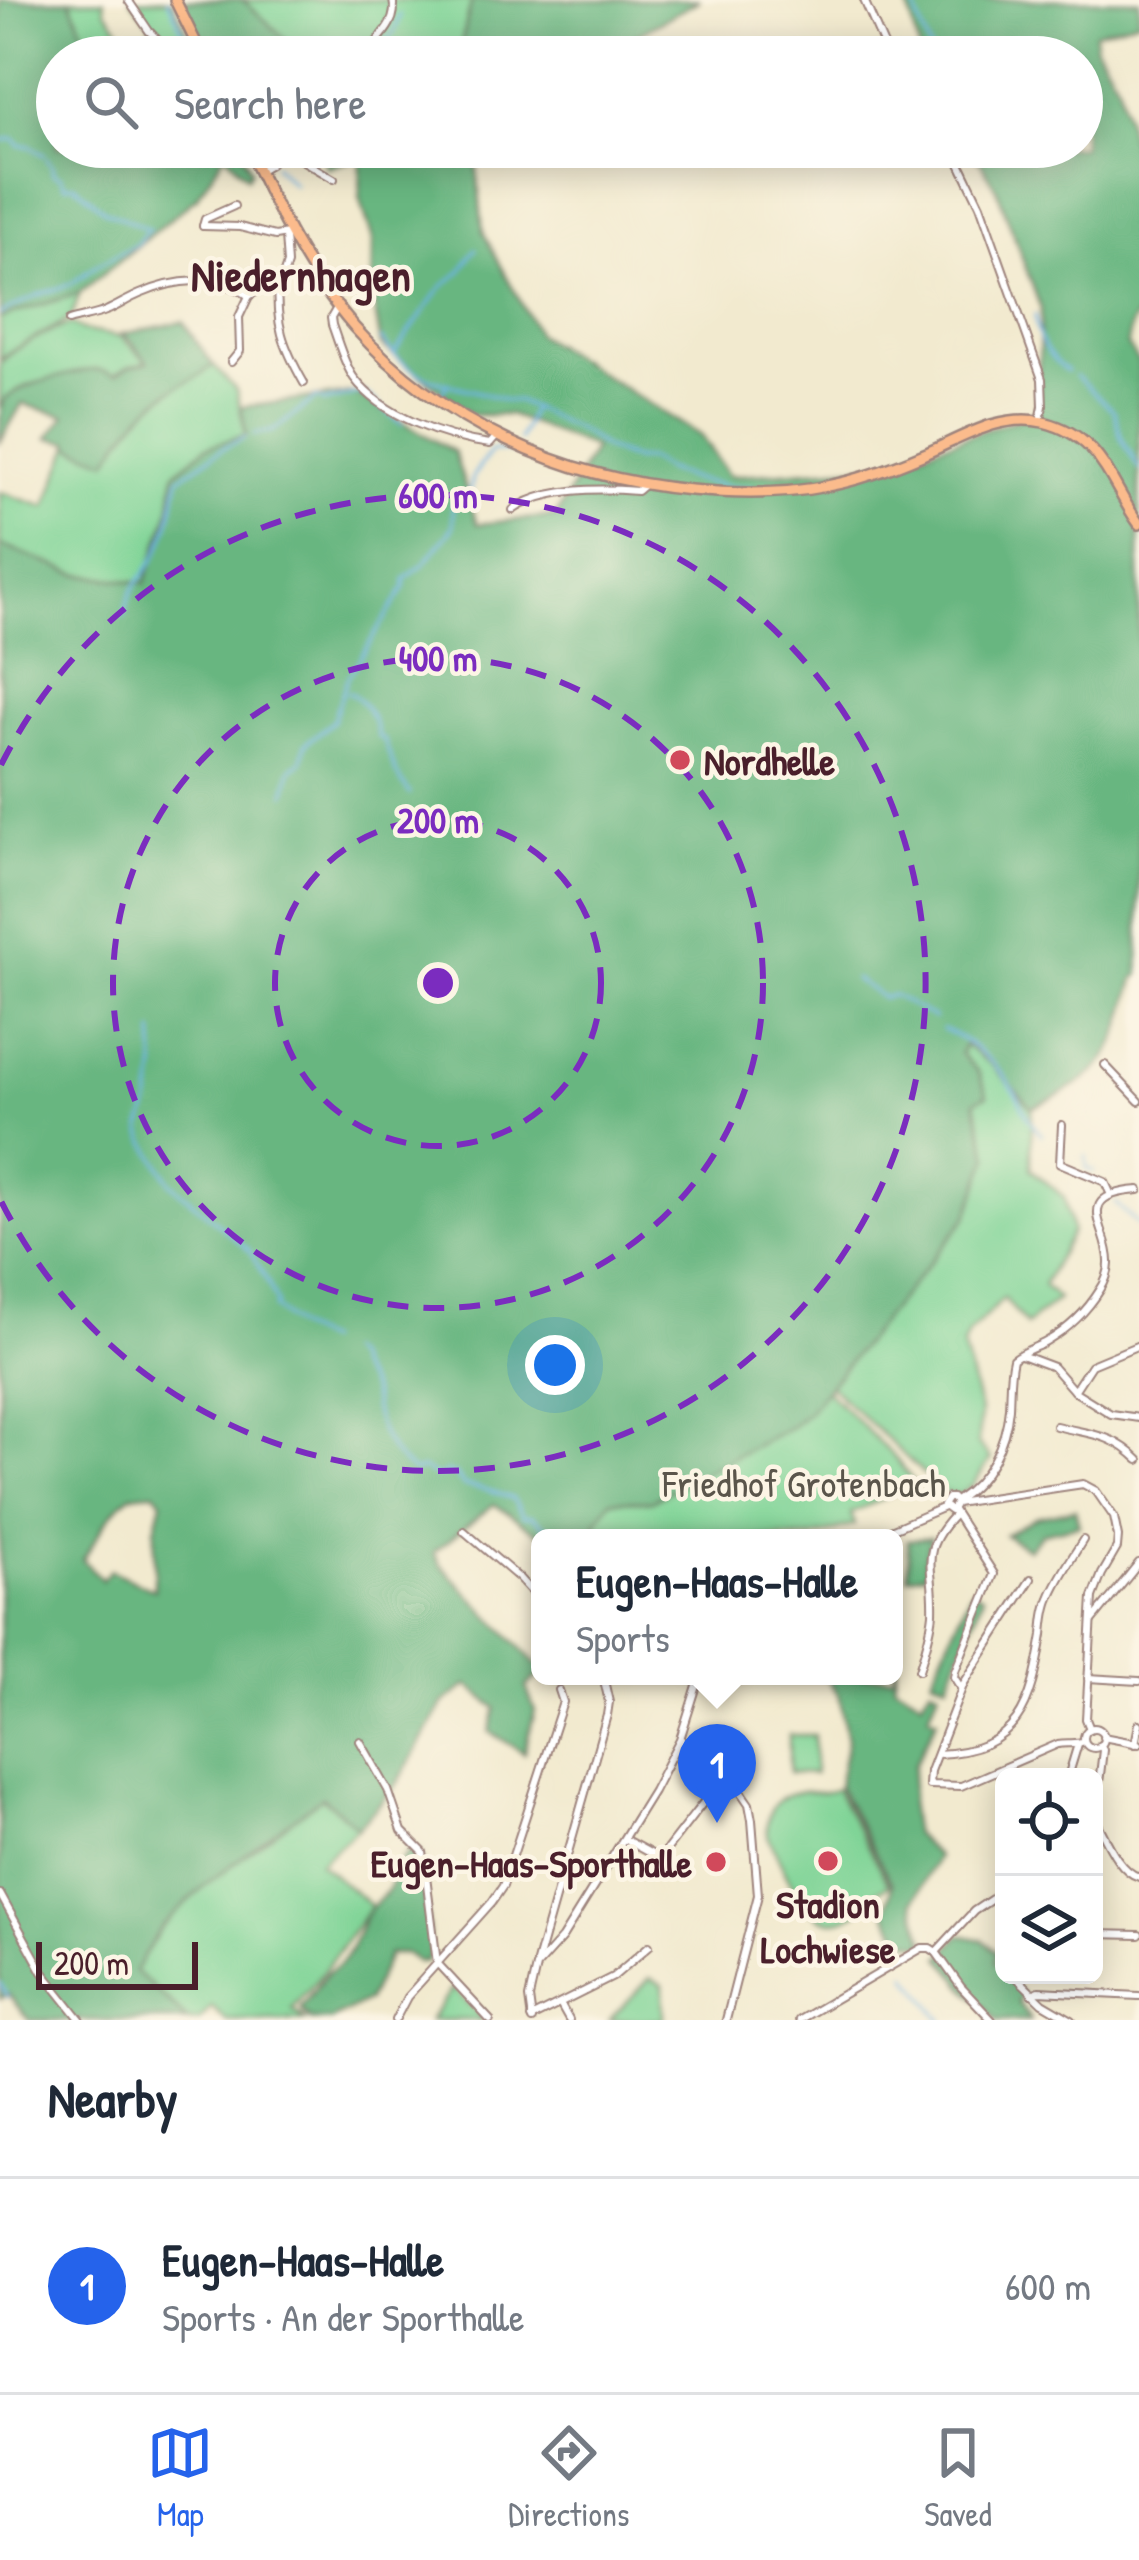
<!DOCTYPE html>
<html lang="en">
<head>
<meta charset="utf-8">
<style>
	:root { --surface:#fff; --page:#f2f2f3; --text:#1f2937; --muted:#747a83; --line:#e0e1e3; --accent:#2563eb }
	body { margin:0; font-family:"Patrick Hand",sans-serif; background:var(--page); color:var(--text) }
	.controls { position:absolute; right:36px; bottom:36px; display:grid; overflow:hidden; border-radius:18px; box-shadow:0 6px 30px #0003 }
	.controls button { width:108px; height:108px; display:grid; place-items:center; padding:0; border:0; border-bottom:3px solid var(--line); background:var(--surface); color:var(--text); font:60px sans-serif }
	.scale { position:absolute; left:36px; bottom:30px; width:162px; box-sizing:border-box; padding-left:12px; border:6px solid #4a1f2b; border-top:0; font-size:33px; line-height:42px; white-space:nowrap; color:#4a1f2b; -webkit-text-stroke:9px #fcf5e5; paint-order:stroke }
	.you { position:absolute; left:555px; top:1365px; width:42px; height:42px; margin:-30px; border:9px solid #fff; border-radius:50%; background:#1a73e8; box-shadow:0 0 0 18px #1a73e833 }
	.badge { display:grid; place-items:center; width:78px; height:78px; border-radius:50%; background:var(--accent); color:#fff; font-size:39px; font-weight:700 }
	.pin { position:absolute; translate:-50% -99px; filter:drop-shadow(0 3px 6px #0008) }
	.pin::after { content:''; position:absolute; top:63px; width:42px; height:36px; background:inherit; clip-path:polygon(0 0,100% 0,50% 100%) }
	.popup { position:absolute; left:531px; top:1529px; width:372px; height:156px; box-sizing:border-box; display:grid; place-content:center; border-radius:18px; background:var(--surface); filter:drop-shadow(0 3px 9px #0005); font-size:39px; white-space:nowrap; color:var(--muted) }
	.popup b { font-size:45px; color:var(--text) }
	.popup::after { content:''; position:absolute; left:50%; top:100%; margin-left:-24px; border:24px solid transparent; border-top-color:var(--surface) }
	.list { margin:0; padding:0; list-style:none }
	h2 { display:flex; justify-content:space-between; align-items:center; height:156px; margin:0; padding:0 48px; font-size:51px }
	h2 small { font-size:39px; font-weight:400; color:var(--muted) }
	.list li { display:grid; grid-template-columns:78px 1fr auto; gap:36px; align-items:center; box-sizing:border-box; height:216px; padding:0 48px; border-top:3px solid var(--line) }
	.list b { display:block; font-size:45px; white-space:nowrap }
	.list p { margin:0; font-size:39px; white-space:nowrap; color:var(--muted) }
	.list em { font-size:39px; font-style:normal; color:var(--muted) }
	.icon { flex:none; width:66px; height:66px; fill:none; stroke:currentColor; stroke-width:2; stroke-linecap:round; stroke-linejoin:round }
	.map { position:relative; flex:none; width:1139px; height:2020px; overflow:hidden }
	.search { position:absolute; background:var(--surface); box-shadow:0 6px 30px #0003; left:36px; right:36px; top:36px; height:132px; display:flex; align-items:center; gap:30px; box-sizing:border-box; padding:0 42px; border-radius:66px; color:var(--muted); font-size:45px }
	.sheet { height:372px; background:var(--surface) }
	nav { display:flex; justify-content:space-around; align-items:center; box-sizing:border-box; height:168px; border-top:3px solid var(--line); background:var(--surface); font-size:33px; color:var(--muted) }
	nav a { display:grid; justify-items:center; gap:6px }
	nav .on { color:var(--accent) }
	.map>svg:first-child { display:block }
	.green { fill:#80d497; stroke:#657a61; stroke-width:3 }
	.forest { fill:#68b680; stroke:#596a56; stroke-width:3; fill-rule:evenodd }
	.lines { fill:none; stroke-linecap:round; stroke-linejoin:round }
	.stream { stroke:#6eb4e4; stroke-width:3 }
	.minor-casing { stroke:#9e847d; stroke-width:10 }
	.major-casing { stroke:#9e847d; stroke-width:14 }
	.minor { stroke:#fff; stroke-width:6 }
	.major { stroke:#fbbb8c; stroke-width:9 }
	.ring { fill:none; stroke:#7b2cbf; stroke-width:6; stroke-dasharray:21 15 }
	.poi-dot { fill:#d1495b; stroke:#fcf5e5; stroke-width:4.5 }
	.labels { text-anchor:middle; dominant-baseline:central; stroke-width:9; stroke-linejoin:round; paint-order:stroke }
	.poi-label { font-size:39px; font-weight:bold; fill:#4a1f2b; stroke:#fcf5e5; text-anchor:start }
	.park-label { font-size:39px; fill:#5a554b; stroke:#fcf5e5 }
	.quarter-label { font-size:45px; font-weight:bold; fill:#4a1f2b; stroke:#fcf5e5 }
	.centre { fill:#7b2cbf; stroke:#fcf5e5; stroke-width:6 }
	.ring-label { font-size:36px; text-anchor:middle; font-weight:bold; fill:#7b2cbf; stroke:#fcf5e5; stroke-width:9; stroke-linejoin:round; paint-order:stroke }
</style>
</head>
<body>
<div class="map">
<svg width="1139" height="2020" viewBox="0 0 1139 2020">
	<rect width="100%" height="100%" fill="#fcf5e5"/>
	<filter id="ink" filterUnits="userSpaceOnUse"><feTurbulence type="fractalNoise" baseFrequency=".00833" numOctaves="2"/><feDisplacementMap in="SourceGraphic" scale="24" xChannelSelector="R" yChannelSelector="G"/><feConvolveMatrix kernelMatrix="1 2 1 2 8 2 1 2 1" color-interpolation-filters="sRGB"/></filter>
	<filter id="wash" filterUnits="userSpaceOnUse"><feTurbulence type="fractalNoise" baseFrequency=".004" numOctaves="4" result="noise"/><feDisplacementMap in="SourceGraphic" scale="48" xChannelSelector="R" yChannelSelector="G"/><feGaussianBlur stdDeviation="2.7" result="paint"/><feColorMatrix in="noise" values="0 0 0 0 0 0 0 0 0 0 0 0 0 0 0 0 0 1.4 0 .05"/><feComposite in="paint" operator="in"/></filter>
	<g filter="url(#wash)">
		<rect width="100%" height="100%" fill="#f2eacf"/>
		<g class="green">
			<path d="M70 0H104L105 10 142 57H99L91 48Z"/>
			<path d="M131 0H172L200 57H176L149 29 152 26Z"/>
			<path d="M243 0H472L458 57H305Z"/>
			<path d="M80 293 71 318 9 352 0 359V318Z"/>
			<path d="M71 324 82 330 121 337 148 362C135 365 122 373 110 375 78 381 17 372 0 409V363C19 345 46 332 71 324Z"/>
			<path d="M213 365 236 390 246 435 206 448 175 472 171 507 146 583 77 574 0 545V492L46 507 70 446 108 460C125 431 151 401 181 385 196 376 199 378 213 365Z"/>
			<path d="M966 1045 991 1064 1032 1108 1031 1169 1064 1197 1072 1231 1043 1285 1058 1299 1026 1325 1004 1298 968 1334 963 1346 980 1412 978 1444 991 1459 973 1485 959 1495 942 1491 829 1385 968 1216 989 1157 975 1100 986 1095 978 1072 960 1053Z"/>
			<path d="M825 1389 896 1459 915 1484 851 1513 855 1525 811 1538H609L595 1525 611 1500 651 1501 792 1426 806 1414Z"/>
			<path d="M789 1735H814V1774L789 1773Z"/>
			<path d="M836 1789 889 1885C884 1888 877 1890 872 1894 865 1901 863 1909 853 1915 809 1943 784 1866 768 1836 764 1814 775 1795 798 1792 813 1789 822 1796 836 1789Z"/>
			<path d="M322 1796 358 1828 319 1863 371 1906 321 1975 292 2009 305 2020H226L212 2007 199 2020H188L135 1971 160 1929 205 1885Z"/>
			<path d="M650 1978 663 1985 664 2020H609Z"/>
			<path d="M453 1988 479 2015 482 2020H429Z"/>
		</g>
		<g class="forest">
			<path d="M0 0H70L91 48 99 57H57V147H240L251 170 247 176 225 153 198 196 80 293 0 318Z"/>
			<path d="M180 0H243L305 57H228L226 55 208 57Z"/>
			<path d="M472 0H700L596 57H458Z"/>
			<path d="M907 0H1139V20L1095 32V45L1119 86 1134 155 1139 159V312L1131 326 1127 345 1139 363V975L1135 978C1115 1058 1110 1073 1032 1108L991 1064 965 1045 960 1053 978 1072 987 1095 975 1101 989 1157 968 1216 806 1414 792 1426 651 1501 611 1500 595 1525 609 1538H545L494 1504 434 1552 440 1564 540 1667V1674L526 1687 535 1711 524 1753 490 1732 496 1708 468 1685 444 1703 398 1783 358 1828 322 1797 205 1885 160 1929 135 1971 188 2020H29L8 1994 0 1999V545L77 574 145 583 171 507 175 473 206 447 246 435 241 407 354 393 454 452 477 524 556 516 594 448 510 415H472L381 345 372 294 373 240 360 199 361 158 327 167 319 147H475L483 232 538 335 700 435 729 476 882 465 1037 412 1041 309 996 187 971 147H1082V57H921ZM155 1492 162 1501 155 1529 154 1590 110 1570 102 1580 83 1560C93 1543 116 1501 134 1494 141 1492 148 1493 155 1492Z"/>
			<path d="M183 322 213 365C199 378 196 376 181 385 150 401 125 432 108 461L70 446V442L48 438 65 416 22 404 0 442C0 431 0 412 3 402 13 386 76 371 96 370 104 370 107 372 115 375L128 367 148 362 131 341 121 334Z"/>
			<path d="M1075 1509 1079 1525 1042 1533 1028 1549 1005 1535 1036 1517Z"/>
			<path d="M931 1537 925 1559 926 1573 908 1576V1540Z"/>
			<path d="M971 1590 983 1596 948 1683 932 1678Z"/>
			<path d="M894 1650H898L894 1684 922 1700 930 1687 939 1689 929 1715 937 1719 914 1765 910 1807 913 1833 937 1857 913 1902 926 1944C902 1944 898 1931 886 1913L892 1884 838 1786 847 1741 840 1698 826 1676H894Z"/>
			<path d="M412 1848 419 1852 422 1861 430 1953 427 1961 418 1962 407 1954H389L367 2001 331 2020H311L300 2009 328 1972C353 1960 355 1931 369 1910 374 1902 384 1897 388 1889 397 1874 398 1860 412 1848Z"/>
			<path d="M960 1935 983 1940 997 1952 995 1962 1022 1994 1018 2002 1030 2020H997L964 1986 941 1957Z"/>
		</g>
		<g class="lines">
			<g class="stream">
				<path d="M168 0 195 57"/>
				<path d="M914 0 918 18 933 57"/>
				<path d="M372 57 395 31 400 15"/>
				<path d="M0 140 15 139 19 145 30 146 44 155"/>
				<path d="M258 147 270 159"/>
				<path d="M977 147 978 150"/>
				<path d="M47 159 52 166 53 174 61 177 65 185 74 184 104 210 150 230"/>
				<path d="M274 165 293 184"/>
				<path d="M0 314 38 295 71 284 97 265 137 244 147 230"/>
				<path d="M1035 315C1035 336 1049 360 1067 371"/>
				<path d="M381 339C417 389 455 381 506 401H518L586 434 604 448 635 460 648 459 666 470 692 479 730 487H751"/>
				<path d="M394 354C409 333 424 312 438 292 444 283 453 279 460 272 468 264 467 257 476 249"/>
				<path d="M1075 376 1114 411 1121 437 1139 469"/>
				<path d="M440 396 448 383"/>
				<path d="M254 434 273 431 317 398 324 402 363 392 402 424"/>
				<path d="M519 440 531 410"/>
				<path d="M124 617C131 582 141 583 156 556 169 533 174 504 179 478L222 449 246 437"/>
				<path d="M348 692C364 700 375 719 378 737L384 740 396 773 410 794"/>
				<path d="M285 794 291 769 302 761 305 744 333 721 347 679 405 587V579L423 565 453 527V503L470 493 473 476 491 451H515"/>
				<path d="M855 979 883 998 893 995 934 1018"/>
				<path d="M942 1029C972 1041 999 1065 1016 1094 1026 1112 1026 1118 1042 1135"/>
				<path d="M154 1032 156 1066 150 1103 142 1128 145 1140 171 1183 249 1250 268 1283 277 1303 275 1308 297 1328 325 1341"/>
				<path d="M1086 1156 1087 1169 1094 1171"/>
				<path d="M1115 1203 1139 1225"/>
				<path d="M346 1351 354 1359C355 1375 368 1379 372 1394 375 1404 372 1404 375 1414 381 1438 393 1458 414 1472L422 1469 435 1476H443L446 1472 456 1475 464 1486C475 1486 502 1495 513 1499L523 1516H532L552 1532H561L568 1538"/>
				<path d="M907 1974 943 2020"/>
				<path d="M0 1983 7 1997"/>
			</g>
		</g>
	</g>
	<g filter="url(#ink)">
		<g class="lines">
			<defs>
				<g id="minor">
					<path d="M128 0 149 31 174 57"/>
					<path d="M864 0 889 57"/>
					<path d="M364 57C377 39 399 24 393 0"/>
					<path d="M952 147 980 205 1042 379 1043 406 1040 421"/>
					<path d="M281 148 334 179"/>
					<path d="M258 171 270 164 281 149"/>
					<path d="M203 226 240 227 275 236 287 234"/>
					<path d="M203 226 205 219 234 206"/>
					<path d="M278 281C275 324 283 346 304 383"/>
					<path d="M338 306 331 318 332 325C338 341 344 364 354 378 382 416 445 438 490 444L496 437"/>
					<path d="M69 321C81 317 94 316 106 311 118 306 128 299 140 294 174 279 217 274 249 296L283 276 287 264 285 236"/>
					<path d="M231 362 240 351 239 317 249 296"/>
					<path d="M513 510C545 487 599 488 637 491L644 485"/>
					<path d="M1105 1065 1139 1101"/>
					<path d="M1062 1125 1060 1163 1105 1182 1111 1195"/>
					<path d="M1021 1355 1053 1367 1074 1391 1111 1414 1139 1418"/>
					<path d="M1074 1391 1091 1365 1139 1345"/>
					<path d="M1056 1426C1091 1435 1112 1433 1139 1460"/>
					<path d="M957 1500C988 1480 1006 1444 1009 1408 1010 1391 1009 1375 1013 1359 1023 1351 1035 1348 1046 1342 1067 1330 1087 1311 1100 1290 1105 1283 1109 1272 1109 1264 1111 1229 1068 1195 1139 1190"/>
					<path d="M956 1503 951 1511 943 1505 948 1498H952L956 1503 1083 1484 1096 1491 1114 1517 1118 1537 1117 1548 1102 1574 1093 1597 1086 1719 1090 1729"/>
					<path d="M953 1510 994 1574 955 1671 954 1677 961 1688"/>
					<path d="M464 1531 519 1578 540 1601"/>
					<path d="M872 1538 944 1507"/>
					<path d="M1031 1579 964 1683 930 1771 929 1785 961 1786 1058 1744C1067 1742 1076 1745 1084 1741"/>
					<path d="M1092 1621 1139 1563"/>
					<path d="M919 1670C925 1651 931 1633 933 1613 935 1565 917 1554 955 1514"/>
					<path d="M1088 1678 1139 1681"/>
					<circle cx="1094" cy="1738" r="10"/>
					<path d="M1103 1737 1139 1744"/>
					<path d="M681 1740 740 1791 749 1804 752 1820 758 1895 726 2020"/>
					<path d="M360 1741 388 1790 402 1831 423 1852 437 1963 490 2020"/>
					<path d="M1135 1744 1139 1724"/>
					<path d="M937 1754C1020 1750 1031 1706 1043 1635 1044 1622 1045 1609 1050 1598 1058 1578 1072 1558 1083 1540"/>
					<path d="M1068 1777 1078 1744"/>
					<path d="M1097 1822C1107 1841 1119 1871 1139 1877"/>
					<path d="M1094 1825 1103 1750 1100 1745"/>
					<path d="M624 1839 657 1857H661L723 1777"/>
					<path d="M0 1894 43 1972 81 2020"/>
					<path d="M1094 1934 1139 1935"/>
					<path d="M936 1952 974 1911 1004 1891"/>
					<path d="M936 1952 961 1987 992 2020"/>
					<path d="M1004 1952V1961"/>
					<path d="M537 1962 607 1715 609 1702 603 1676"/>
					<path d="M1014 1975 1043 2003 1072 2020"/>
					<path d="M1032 1994 1039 1991 1139 1996"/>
					<path d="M560 2004 569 2020"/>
					<path d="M531 2018 613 1977 649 1946"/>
					<path d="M395 2020 407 1997 492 1902 503 1886 563 1702 559 1690"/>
					<path d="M532 2020 529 1998 536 1967 562 1938 653 1791 680 1739 700 1676"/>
					<path d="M799 2020 922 1948H930L936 1952"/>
				</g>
				<g id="major">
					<path d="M175 0 203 57"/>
					<path d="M247 147C277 210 308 274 354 327 441 424 562 478 691 490 735 494 783 495 827 486 860 480 892 468 922 455 960 439 1000 412 1043 422 1102 436 1109 482 1139 524"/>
				</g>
			</defs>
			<use href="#minor" class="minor-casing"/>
			<use href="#major" class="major-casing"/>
			<use href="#minor" class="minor"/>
			<use href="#major" class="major"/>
		</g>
	</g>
	<g class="ring">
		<circle cx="438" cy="983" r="163"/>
		<circle cx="438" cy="983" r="325"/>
		<path d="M1 765A488 488 0 1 1 1 1201"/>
	</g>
	<g class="poi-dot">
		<circle cx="680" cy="760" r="12"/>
		<circle cx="828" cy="1861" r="12"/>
		<circle cx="716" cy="1862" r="12"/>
	</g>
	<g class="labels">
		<g class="poi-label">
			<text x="704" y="760">Nordhelle</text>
			<text x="692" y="1862" text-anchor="end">Eugen-Haas-Sporthalle</text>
			<text x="828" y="1903" text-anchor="middle">Stadion<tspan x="828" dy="45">Lochwiese</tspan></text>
		</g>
		<g class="park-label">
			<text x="804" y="1482">Friedhof Grotenbach</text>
		</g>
		<g class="quarter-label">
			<text x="301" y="274">Niedernhagen</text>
		</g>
	</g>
	<circle cx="438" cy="983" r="18" class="centre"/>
	<g class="ring-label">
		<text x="438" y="508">600 m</text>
		<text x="438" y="671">400 m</text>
		<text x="438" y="833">200 m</text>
	</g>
</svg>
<div class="controls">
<button><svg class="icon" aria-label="locate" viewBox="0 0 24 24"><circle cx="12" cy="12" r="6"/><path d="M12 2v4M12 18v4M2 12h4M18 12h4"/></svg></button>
<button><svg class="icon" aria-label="layers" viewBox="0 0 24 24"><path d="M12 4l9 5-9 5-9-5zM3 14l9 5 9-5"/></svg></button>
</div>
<div class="scale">200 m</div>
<div class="you"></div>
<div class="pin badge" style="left:717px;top:1823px">1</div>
<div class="popup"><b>Eugen-Haas-Halle</b>Sports</div>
<div class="search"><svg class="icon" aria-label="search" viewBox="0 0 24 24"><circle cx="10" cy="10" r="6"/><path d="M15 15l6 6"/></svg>Search here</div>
</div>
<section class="sheet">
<h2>Nearby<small></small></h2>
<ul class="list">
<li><span class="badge">1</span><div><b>Eugen-Haas-Halle</b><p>Sports · An der Sporthalle</p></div><em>600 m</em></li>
</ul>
</section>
<nav>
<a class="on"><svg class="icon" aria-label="map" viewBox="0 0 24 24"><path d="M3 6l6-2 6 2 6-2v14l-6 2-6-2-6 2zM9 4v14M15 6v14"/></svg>Map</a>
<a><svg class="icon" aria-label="directions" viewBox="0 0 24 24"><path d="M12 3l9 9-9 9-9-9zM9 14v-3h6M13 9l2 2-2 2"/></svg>Directions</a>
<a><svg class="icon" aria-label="saved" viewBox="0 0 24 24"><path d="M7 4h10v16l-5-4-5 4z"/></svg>Saved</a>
</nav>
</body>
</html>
